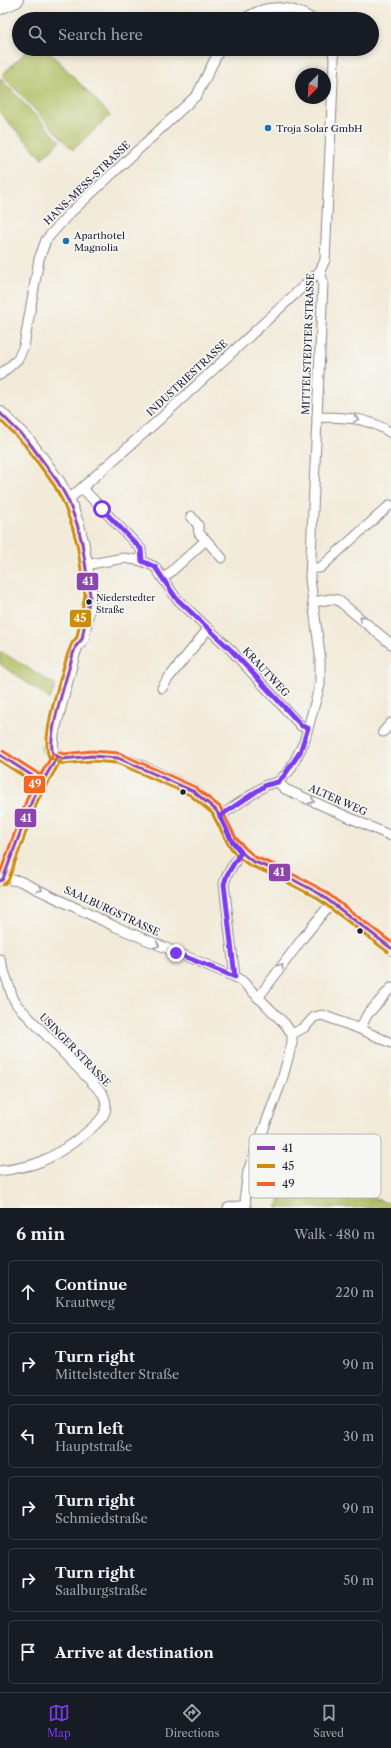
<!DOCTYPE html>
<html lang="en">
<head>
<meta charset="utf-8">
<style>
	:root { --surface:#171b24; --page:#242831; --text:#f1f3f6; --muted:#9ea1a6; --line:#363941; --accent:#7c3aed }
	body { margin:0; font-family:"Libre Caslon Text",serif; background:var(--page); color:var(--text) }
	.compass { position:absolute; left:295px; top:68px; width:36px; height:36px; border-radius:50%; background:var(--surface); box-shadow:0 2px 6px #0003; rotate:204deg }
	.stop { position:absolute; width:12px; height:12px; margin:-9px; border:3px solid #7c3aed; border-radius:50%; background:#fff }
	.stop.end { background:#7c3aed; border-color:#fff; box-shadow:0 1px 4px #0008 }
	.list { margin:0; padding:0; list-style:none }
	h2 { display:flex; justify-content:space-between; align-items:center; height:52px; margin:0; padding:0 16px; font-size:17px }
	h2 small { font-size:13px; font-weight:400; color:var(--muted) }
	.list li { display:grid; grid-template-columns:26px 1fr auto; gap:12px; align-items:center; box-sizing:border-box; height:64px; margin:0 8px 8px; padding:0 8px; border:1px solid var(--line); border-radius:6px }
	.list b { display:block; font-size:15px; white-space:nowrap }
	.list p { margin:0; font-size:13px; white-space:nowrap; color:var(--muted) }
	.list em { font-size:13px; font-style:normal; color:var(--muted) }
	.icon { flex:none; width:22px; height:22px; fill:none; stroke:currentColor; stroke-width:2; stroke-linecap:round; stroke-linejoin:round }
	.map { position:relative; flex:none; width:391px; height:1208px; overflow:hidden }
	.search { position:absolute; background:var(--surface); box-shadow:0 2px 6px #0003; left:12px; right:12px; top:12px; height:44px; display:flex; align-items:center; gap:10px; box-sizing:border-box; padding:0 14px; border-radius:22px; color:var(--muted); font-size:15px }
	.sheet { height:484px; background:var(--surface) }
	nav { display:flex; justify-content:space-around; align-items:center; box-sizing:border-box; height:56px; border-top:1px solid var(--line); background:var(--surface); font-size:11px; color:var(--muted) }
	nav a { display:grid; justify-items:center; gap:2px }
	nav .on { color:var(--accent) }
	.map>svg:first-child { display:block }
	.green { fill:#afbd5f; stroke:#68704d }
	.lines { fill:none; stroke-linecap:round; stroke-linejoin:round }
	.street-casing { stroke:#8a868a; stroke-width:11 }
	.secondary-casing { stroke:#8a868a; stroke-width:15 }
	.primary-casing { stroke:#8a868a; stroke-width:16 }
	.street { stroke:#fff; stroke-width:9 }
	.secondary { stroke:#fff; stroke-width:13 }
	.primary { stroke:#fff; stroke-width:14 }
	.bus-1-casing { stroke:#f6f6f2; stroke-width:6 }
	.bus-2-casing { stroke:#f6f6f2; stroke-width:6 }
	.bus-3-casing { stroke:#f6f6f2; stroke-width:6 }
	.bus-1 { stroke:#8e44ad; stroke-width:3 }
	.bus-2 { stroke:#cc8c0c; stroke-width:3 }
	.bus-3 { stroke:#f26522; stroke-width:3 }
	.oneway { stroke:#9c9ca7 }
	.route { stroke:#7c3aed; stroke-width:5 }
	.poi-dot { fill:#1f6fb2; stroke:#f6f6f2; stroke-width:1.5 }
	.bus-dot { fill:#22223b; stroke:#f6f6f2; stroke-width:1.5 }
	.labels { text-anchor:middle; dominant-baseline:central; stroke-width:3.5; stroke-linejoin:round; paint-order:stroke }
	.bus-label { font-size:9px; fill:#22223b; stroke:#f6f6f2; text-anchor:start }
	.poi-label { font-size:10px; fill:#22223b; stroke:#f6f6f2; text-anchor:start }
	.street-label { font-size:10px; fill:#22223b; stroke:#f6f6f2 }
	.key { fill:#f6f6f2; stroke:#b6b6bb; stroke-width:1 }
	.key-label { font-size:11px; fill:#22223b }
	.line-badge { stroke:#f6f6f2; stroke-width:1.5 }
	.badge-label { font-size:11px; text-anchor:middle; font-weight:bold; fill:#fff }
</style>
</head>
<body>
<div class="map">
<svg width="391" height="1208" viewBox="0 0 391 1208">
	<rect width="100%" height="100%" fill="#f6f6f2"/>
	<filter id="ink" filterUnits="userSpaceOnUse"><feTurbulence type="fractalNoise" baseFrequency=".025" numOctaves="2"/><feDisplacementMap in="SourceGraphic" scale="8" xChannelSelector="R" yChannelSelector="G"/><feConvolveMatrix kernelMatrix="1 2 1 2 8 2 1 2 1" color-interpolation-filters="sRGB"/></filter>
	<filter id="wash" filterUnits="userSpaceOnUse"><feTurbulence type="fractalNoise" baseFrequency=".012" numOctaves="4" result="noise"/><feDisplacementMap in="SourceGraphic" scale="16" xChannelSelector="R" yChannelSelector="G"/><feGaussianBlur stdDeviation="0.9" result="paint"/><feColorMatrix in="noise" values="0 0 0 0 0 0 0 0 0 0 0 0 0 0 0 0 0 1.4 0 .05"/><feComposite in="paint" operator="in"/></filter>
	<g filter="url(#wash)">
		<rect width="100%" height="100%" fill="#f2ead8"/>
		<g class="green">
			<path d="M29 49H47L110 115 73 150 2 75Z"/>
			<path d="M0 78 60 141 42 158 0 113Z"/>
			<path d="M0 651 56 685 50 699 0 664Z"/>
			<path d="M290 1172 391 1204V1208H277Z"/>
		</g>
	</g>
	<g filter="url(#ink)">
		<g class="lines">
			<defs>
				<g id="street">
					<path d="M244 19C267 3 290 5 313 19"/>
					<path d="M0 375 18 359 24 346 39 259 46 240 67 216 197 95 220 49"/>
					<path d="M317 417C346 418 366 416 391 433"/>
					<path d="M82 488 141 549 142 561 155 567 176 598 231 650 301 726 308 728"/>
					<path d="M68 500 161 418 320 271 325 260 334 59 333 49"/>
					<path d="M191 516 198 525 199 533 206 540"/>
					<path d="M85 565 124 558 142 561"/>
					<path d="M311 568H320L390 505"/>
					<path d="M163 579 206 540 222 558"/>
					<path d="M313 602 331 599 338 600 391 644"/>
					<path d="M162 688 167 680 208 629"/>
					<path d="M383 732 391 723"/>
					<path d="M0 755 42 782"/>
					<path d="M278 782 285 789 391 836"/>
					<path d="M220 816 266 785 278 782 290 770 304 742 320 685V654L310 579 323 282 320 271"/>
					<path d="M3 879 20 881 114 926 235 977 242 981 285 1024 292 1034V1043L282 1080 248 1171 245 1194 246 1208"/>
					<path d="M0 881 3 879 33 798 57 757"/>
					<path d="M0 959 13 998 17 1005 103 1094C106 1100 107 1105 105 1112 99 1127 57 1155 42 1161 29 1167 14 1169 0 1171"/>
					<path d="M235 977 224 884 227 875 241 852"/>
					<path d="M258 998 302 939 332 902"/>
					<path d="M360 1029 367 1015 391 988"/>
					<path d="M292 1034 305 1027 314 1017 322 1015 360 1029 391 1043"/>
					<path d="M228 1208 245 1205"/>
				</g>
				<path id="secondary" d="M0 413 28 441 43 461 58 482 68 500 77 524 82 543 90 595 82 639 76 646 73 654 52 734 51 749 53 754 63 759 92 756 118 758 141 767 193 791 216 810 232 841 241 852 252 861 275 870 320 894 391 948"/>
				<path id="primary" d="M0 7 16 0"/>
			</defs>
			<use href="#street" class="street-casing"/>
			<use href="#secondary" class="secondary-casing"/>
			<use href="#primary" class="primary-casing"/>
			<use href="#street" class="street"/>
			<use href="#secondary" class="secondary"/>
			<use href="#primary" class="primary"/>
			<defs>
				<g id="bus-1">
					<path d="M0 413 28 441 58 482 68 500 77 524 82 543 90 595 82 639 76 646 73 654C68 675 46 737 53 754L63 759 92 756 118 758 193 791 216 810 232 841 241 852 252 861 275 870 320 894 391 948"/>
					<path d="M0 755 42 782"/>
					<path d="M0 881 3 879 33 798 57 757"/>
				</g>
				<g id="bus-2">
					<path d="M0 420 24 444 54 485 63 502 72 526 77 544 85 595 77 637 72 643 68 653C62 675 40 737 49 757L63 764 92 761 117 763 190 795 212 813 228 844 237 856 249 865 273 875 317 898 388 952"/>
					<path d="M0 761 39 786"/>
					<path d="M3 885 8 881 38 800 61 760"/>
				</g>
				<g id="bus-3">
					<path d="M3 751 45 778"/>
					<path d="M59 752 64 754 92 751 119 753 195 787 220 807 236 838 245 848 255 857 277 866 323 890 391 942"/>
					<path d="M0 873 28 796 53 754"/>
				</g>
			</defs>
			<use href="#bus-1" class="bus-1-casing"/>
			<use href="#bus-2" class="bus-2-casing"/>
			<use href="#bus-3" class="bus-3-casing"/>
			<use href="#bus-1" class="bus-1"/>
			<use href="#bus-2" class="bus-2"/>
			<use href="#bus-3" class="bus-3"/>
		</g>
		<defs><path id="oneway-chevron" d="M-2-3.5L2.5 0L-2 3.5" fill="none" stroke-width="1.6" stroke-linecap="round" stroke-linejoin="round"/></defs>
		<g class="oneway">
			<use href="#oneway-chevron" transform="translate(356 419) rotate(9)"/>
			<use href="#oneway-chevron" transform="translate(362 618) rotate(-139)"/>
			<use href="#oneway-chevron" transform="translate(312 801) rotate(24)"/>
			<use href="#oneway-chevron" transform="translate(40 889) rotate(26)"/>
			<use href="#oneway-chevron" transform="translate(157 945) rotate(23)"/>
			<use href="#oneway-chevron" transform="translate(281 966) rotate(-53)"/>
		</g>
	</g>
	<g class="lines" filter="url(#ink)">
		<path class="route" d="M102 509 141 549 142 561 155 567 176 598 231 650 302 726 308 728 300 752 284 776 278 782 266 785 220 816 232 841 241 852 227 875 224 884 235 977 176 953"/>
	</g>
	<g class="poi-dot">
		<circle cx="268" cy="128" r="4"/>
		<circle cx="66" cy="241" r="4"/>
	</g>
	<g class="bus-dot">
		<circle cx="89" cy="602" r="3.5"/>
		<circle cx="183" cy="792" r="3.5"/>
		<circle cx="360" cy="931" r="3.5"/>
	</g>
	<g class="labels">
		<g class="bus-label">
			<text x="96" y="597">Niederstedter<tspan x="96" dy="12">Straße</tspan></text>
		</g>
		<g class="poi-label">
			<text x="276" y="128">Troja Solar GmbH</text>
			<text x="74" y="235">Aparthotel<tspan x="74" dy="12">Magnolia</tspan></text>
		</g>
		<g class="street-label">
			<text transform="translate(87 183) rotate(-44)">HANS-MESS-STRASSE</text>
			<text transform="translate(308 344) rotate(-88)">MITTELSTEDTER STRASSE</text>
			<text transform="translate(187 378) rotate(-43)">INDUSTRIESTRASSE</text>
			<text transform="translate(266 672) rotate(47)">KRAUTWEG</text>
			<text transform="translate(338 800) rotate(24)">ALTER WEG</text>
			<text transform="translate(112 911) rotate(25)">SAALBURGSTRASSE</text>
			<text transform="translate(75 1050) rotate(46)">USINGER STRASSE</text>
		</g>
	</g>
	<rect x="249" y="1134" width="132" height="64" rx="6" class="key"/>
	<rect x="257" y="1146" width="18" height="4" fill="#8e44ad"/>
	<rect x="257" y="1164" width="18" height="4" fill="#cc8c0c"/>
	<rect x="257" y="1182" width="18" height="4" fill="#f26522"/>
	<g class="key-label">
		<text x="282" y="1152">41</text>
		<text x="282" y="1170">45</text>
		<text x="282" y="1188">49</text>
	</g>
	<g class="line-badge">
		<rect x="76" y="572" width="23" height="19" rx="4" fill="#8e44ad"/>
		<rect x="69" y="609" width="23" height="19" rx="4" fill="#cc8c0c"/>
		<rect x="23" y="775" width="23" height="19" rx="4" fill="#f26522"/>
		<rect x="14" y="808" width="23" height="20" rx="4" fill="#8e44ad"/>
		<rect x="268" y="863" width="23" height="19" rx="4" fill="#8e44ad"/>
	</g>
	<g class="badge-label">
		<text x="88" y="585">41</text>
		<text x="80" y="622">45</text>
		<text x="35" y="788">49</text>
		<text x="26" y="822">41</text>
		<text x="279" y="876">41</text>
	</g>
</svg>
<svg class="compass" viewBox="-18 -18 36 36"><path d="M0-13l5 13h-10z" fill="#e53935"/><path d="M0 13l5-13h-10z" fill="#9ea1a6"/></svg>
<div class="stop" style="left:102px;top:509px"></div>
<div class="stop end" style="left:176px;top:953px"></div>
<div class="search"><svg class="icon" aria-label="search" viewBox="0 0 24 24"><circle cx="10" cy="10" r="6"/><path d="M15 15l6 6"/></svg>Search here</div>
</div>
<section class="sheet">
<h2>6 min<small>Walk · 480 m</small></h2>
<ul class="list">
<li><svg class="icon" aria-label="ahead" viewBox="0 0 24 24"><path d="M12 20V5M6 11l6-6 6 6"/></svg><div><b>Continue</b><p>Krautweg</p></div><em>220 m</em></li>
<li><svg class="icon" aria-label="right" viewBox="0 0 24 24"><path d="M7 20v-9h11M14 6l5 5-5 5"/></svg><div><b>Turn right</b><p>Mittelstedter Straße</p></div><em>90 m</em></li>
<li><svg class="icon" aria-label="left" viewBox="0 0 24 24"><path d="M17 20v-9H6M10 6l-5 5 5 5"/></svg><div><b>Turn left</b><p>Hauptstraße</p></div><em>30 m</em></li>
<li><svg class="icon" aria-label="right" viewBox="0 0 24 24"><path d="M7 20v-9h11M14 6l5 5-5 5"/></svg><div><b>Turn right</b><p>Schmiedstraße</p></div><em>90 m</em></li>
<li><svg class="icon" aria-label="right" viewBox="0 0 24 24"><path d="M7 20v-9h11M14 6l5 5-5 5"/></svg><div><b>Turn right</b><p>Saalburgstraße</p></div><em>50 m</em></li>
<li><svg class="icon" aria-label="arrive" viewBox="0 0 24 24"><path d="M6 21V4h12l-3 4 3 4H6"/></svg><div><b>Arrive at destination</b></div></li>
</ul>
</section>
<nav>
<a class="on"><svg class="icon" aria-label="map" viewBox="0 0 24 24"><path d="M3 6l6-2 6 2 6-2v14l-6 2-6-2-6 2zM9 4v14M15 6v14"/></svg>Map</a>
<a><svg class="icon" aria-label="directions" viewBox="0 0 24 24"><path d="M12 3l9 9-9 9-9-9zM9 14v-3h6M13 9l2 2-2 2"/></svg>Directions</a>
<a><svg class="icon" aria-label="saved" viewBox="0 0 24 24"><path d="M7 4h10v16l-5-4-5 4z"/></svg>Saved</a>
</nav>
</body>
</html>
